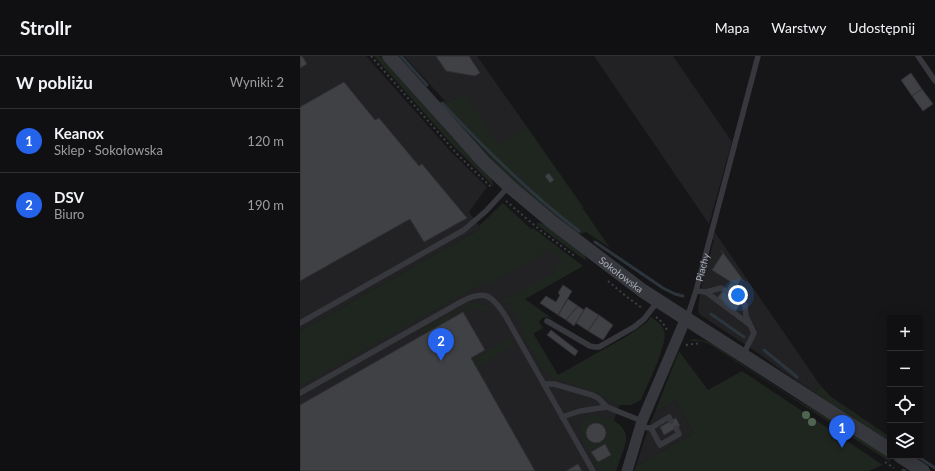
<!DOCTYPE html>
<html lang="pl">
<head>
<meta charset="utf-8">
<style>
	:root { --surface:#101012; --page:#19191b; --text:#f1f3f6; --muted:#9c9d9f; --line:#303032; --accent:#2563eb }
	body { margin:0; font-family:Lato,sans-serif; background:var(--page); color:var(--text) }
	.controls { position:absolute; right:12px; bottom:12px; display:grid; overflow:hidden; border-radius:4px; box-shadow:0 4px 16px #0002 }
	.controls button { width:36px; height:36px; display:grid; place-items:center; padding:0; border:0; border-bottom:1px solid var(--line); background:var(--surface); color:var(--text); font:20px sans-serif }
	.you { position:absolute; left:438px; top:239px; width:14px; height:14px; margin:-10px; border:3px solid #fff; border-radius:50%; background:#1a73e8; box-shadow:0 0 0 6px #1a73e833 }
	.badge { display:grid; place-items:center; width:26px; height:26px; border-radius:50%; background:var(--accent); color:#fff; font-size:13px; font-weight:700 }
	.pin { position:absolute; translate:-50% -33px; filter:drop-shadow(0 1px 2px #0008) }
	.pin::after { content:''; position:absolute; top:21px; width:14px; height:12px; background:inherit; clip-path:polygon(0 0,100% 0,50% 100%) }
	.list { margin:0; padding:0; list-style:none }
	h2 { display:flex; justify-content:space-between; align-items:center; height:52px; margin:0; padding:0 16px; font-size:17px }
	h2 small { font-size:13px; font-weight:400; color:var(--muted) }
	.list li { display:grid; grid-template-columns:26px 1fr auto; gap:12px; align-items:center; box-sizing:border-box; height:64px; padding:0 16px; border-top:1px solid var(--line) }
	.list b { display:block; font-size:15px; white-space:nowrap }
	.list p { margin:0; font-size:13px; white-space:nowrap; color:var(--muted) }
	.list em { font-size:13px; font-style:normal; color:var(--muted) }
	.icon { flex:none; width:22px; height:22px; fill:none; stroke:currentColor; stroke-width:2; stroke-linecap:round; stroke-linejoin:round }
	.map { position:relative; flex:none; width:635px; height:415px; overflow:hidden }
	header { display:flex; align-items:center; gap:24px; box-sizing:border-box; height:56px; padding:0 20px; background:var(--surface); border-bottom:1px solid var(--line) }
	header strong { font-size:19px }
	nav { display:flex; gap:22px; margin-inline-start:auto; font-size:14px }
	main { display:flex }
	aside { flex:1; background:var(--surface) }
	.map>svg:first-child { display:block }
	.built { fill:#222225 }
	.green { fill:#1e261f }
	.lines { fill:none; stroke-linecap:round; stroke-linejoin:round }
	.stream { stroke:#2c353c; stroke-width:3 }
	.building { fill:#404145; stroke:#303034 }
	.path { stroke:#3d3f44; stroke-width:2; stroke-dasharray:2 3; stroke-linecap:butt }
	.service { stroke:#37383d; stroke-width:5.5 }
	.minor { stroke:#37383d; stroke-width:11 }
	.tertiary { stroke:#37383d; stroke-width:14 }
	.tree { fill:#506452 }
	.labels { text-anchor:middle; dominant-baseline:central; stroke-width:4; stroke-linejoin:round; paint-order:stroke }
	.street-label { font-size:10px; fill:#a8adb8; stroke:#111113 }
</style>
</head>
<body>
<header>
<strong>Strollr</strong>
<nav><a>Mapa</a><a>Warstwy</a><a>Udostępnij</a></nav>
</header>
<main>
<aside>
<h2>W pobliżu<small>Wyniki: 2</small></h2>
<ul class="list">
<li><span class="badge">1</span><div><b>Keanox</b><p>Sklep · Sokołowska</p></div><em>120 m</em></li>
<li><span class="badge">2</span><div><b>DSV</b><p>Biuro</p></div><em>190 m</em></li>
</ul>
</aside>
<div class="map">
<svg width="635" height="415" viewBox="0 0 635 415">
	<rect width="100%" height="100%" fill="#161618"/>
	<g class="built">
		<path d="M0 0H66L152 97 187 131 169 156 180 171 178 174 0 275Z"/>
		<path d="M104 0H177L284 152 228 130 163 38 147 47Z"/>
		<path d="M294 0H373L432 86 409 168Z"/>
		<path d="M414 175 520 329 515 337 481 314 458 297 399 258 398 251 403 223 414 184 412 183Z"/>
		<path d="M248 185 283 210 216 248 258 319 321 345 314 364 325 387 316 415H0V323Z"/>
		<path d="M375 345 394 377 336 410 348 373 355 356Z"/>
	</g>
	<g class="green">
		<path d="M74 0H80L155 85 191 122 194 131 148 84Z"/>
		<path d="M164 37 200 89 227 71 310 192 286 176 280 178 275 176 210 123 141 48 145 45 147 47Z"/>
		<path d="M203 147 231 173 233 172 283 210 225 243 254 264 248 261 242 262 239 266 243 272 233 278 258 319 329 279 347 266 351 261C356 265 362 268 364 274 369 287 347 329 341 344L331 349H318L296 336 252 321 242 313 223 280 226 278 208 246 204 247 203 243 204 239 206 243 256 215 254 211 262 207 258 199 255 200 251 193 196 224 200 231C193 231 191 225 182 227L0 330V275L178 174 180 171 179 170Z"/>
		<path d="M239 167 244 168 285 199 286 205 236 168Z"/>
		<path d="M170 248H180L187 250V253L182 257 178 250 166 257 164 252 148 262 149 264 127 276 126 274 122 276 121 274 164 250Z"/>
		<path d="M208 283 211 284 212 287 210 292 177 311 173 304Z"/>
		<path d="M394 283 405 285 415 290 484 336 586 398 590 404V406L411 289 401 285H388Z"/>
		<path d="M379 295 408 334 442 315 583 409 568 415H334L336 410 394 377 375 345 355 356Z"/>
		<path d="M520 329 530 340 590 381V386L515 337Z"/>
		<path d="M289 360C303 359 328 365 326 385 324 395 319 405 316 415H300L293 404 295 403 298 407 312 399 306 387 299 391 298 388C311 383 312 367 296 366 283 369 281 387 296 388L298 391 291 395 293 400 292 401 281 381 282 380C279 372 281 364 289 360Z"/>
	</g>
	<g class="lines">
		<g class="stream">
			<path d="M101 0 127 29"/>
			<path d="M142 47C185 93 229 137 279 175"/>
			<path d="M295 186 363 232 375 238 383 240"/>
			<path d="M411 258 444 281"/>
			<path d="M464 294 497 321"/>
			<path d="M617 400 635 412"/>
			<path d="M603 414 605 415"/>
		</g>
	</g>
	<g class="building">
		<path d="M0 0H2L7 8 0 12Z"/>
		<path d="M136 0H169L180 17 175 20 146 15Z"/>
		<path d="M611 17 622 33 612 40 601 24Z"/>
		<path d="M44 26 75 64 79 62 119 110 122 108 167 162 124 186 110 163 0 225V51Z"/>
		<path d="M622 33 633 48 623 55 612 40Z"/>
		<path d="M249 117 254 124 250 127 245 120Z"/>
		<path d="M421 194 444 225 441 223 437 230 412 214 423 197Z"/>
		<path d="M431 226 436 229 429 239 425 236Z"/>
		<path d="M263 229 272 235 258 259 240 247 246 240 256 246 260 239 258 237Z"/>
		<path d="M423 234 441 247 435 256 416 244Z"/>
		<path d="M268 243 278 250 266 264 258 259Z"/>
		<path d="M278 250 284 254 274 270 266 264Z"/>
		<path d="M286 251 299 259 288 275 276 267Z"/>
		<path d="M163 256 185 294 171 302 235 415H0V349Z"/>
		<path d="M299 259 313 269 303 284 288 275Z"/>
		<path d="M251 274 278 295 275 300 247 279Z"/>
		<path d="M376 362 380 370 364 379 360 371Z"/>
		<circle cx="296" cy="377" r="10"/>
		<path d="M305 388 311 399 298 406 291 396Z"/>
		<path d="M278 408 282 415H266Z"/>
	</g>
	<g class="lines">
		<g class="path">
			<path d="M71 0 158 99 192 132"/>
			<path d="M206 145 240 174 276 201"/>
			<path d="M308 225 327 241 342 252"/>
			<path d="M356 261 363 267 368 276"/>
			<path d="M386 289 401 287"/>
			<path d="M585 406 594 412"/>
		</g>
		<g class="service">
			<path d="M618 0 635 25"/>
			<path d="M396 235 406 236 449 268"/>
			<path d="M406 236 421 232 441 245 445 249 446 260 454 277 443 299"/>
			<path id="s1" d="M387 262 396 235 458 0"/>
			<path d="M247 265 290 290 295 291H299L334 271 344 263 358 245"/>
			<path d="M0 267 164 174 186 155 209 130"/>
			<path d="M244 328H254L292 339 298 342 307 351 342 365"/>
			<path d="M0 337 161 246C185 233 192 239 206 261L293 415"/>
			<path d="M262 361 280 355 307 351"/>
			<path d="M340 371 351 372 369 361 371 365"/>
			<path d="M351 372 360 389 379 378 376 372"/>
		</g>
		<path class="minor" d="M327 415 342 365 386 262"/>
		<g class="tertiary">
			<path id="s2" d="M89 0 184 106 209 130 252 166 343 235 590 394"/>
			<path d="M600 400 623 415"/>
		</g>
	</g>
	<g class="tree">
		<circle cx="506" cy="359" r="4"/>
		<circle cx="512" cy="366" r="4"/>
	</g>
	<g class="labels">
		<g class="street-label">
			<text stroke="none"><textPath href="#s1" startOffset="53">Piachy</textPath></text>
			<text stroke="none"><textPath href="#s2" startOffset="320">Sokołowska</textPath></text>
		</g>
	</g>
</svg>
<div class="controls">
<button>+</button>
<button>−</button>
<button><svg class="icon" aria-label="locate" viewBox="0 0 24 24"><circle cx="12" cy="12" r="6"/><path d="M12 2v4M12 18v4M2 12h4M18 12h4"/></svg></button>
<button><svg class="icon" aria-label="layers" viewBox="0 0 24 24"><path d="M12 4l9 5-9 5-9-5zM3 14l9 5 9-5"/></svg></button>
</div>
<div class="you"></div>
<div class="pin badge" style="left:542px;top:392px">1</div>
<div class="pin badge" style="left:141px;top:305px">2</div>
</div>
</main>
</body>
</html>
